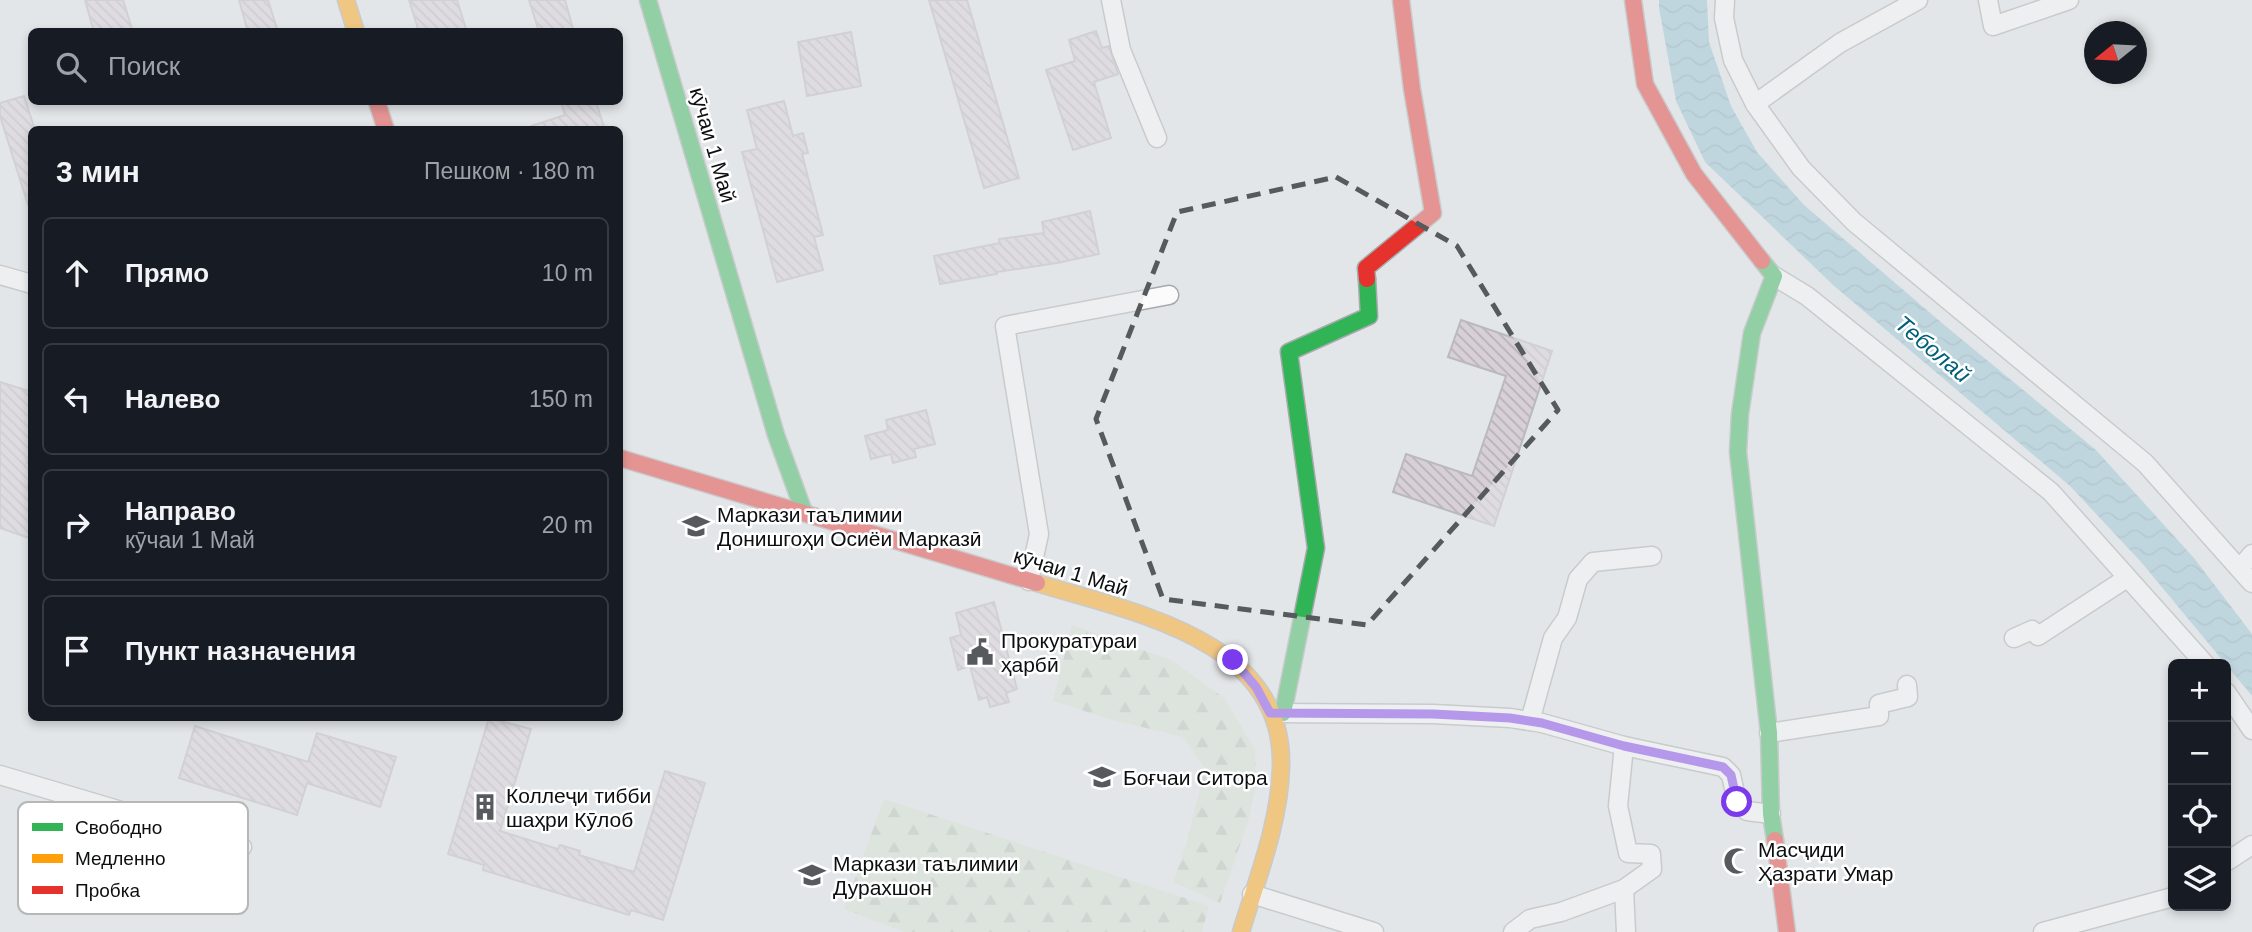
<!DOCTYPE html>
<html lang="ru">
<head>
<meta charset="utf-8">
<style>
	:root { --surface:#171b24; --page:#20242c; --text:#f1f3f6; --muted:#9ea1a6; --line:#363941 }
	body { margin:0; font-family:Helvetica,sans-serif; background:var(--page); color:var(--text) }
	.controls { position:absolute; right:21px; bottom:21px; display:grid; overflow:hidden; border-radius:10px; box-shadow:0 4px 10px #0003 }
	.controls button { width:63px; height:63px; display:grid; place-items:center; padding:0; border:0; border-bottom:2px solid var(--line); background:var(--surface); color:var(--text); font:35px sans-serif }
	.compass { position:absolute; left:2084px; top:21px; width:63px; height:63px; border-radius:50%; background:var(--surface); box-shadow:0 4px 10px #0003; rotate:252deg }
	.stop { position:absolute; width:21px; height:21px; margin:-16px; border:5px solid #7c3aed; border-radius:50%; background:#fff }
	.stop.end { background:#7c3aed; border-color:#fff; box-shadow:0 2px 7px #0008 }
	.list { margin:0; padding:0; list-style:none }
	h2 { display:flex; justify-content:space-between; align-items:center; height:91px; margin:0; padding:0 28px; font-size:30px }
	h2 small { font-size:23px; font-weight:400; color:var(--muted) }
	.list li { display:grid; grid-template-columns:46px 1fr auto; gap:21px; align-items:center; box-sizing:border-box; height:112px; margin:0 14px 14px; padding:0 14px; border:2px solid var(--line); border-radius:10px }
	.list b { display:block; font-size:26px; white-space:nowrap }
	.list p { margin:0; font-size:23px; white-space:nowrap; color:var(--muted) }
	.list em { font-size:23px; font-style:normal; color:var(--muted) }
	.icon { flex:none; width:38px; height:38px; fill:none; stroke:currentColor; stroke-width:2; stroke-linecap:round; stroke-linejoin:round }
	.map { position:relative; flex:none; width:2252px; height:932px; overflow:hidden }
	.search { position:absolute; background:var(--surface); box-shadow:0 4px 10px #0003; left:28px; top:28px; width:595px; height:77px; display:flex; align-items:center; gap:18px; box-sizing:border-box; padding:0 24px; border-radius:10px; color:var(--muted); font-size:26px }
	.panel { position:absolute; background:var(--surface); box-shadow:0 4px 10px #0003; left:28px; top:126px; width:595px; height:595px; border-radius:10px }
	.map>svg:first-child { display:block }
	.forest { fill:url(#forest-firs) }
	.water { fill:url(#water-waves) }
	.building { fill:url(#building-back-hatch); stroke:#bab9bb; stroke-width:2 }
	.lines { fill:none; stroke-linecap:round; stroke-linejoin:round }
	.street-casing { stroke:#a7aaac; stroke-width:21 }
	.fast-casing { stroke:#a7aaac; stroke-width:19 }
	.slow-casing { stroke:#a7aaac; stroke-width:19 }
	.jam-casing { stroke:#a7aaac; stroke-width:19 }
	.street { stroke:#fbfbfc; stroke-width:18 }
	.fast { stroke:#30b455; stroke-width:16 }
	.slow { stroke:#ff9f0a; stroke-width:16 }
	.jam { stroke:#e5322d; stroke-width:16 }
	.route { stroke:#7c3aed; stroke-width:9 }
	.marked { fill:none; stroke:#575a5c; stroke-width:5; stroke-dasharray:14 9; stroke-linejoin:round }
	.labels { text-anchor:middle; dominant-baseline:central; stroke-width:5; stroke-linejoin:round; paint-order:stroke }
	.street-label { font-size:21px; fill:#0c0e10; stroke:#fff }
	.poi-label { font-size:21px; fill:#0c0e10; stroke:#fff; text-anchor:start }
	.water-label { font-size:23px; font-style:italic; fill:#005f78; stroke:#fff }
	.key { fill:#fff; stroke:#b6b7b7; stroke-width:2 }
	.key-label { font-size:19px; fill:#0c0e10 }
</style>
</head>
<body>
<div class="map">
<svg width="2252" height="932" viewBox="0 0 2252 932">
	<defs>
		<pattern id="forest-firs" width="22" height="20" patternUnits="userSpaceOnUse" patternTransform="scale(1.75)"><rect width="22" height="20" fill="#d4e2d3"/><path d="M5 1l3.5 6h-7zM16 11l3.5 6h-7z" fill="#b5c1b4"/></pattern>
		<pattern id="water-waves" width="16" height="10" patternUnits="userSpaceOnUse" patternTransform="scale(1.75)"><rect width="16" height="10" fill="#95c4d6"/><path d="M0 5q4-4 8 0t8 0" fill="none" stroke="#7fa7b7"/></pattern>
		<pattern id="building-back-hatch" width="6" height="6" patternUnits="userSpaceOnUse" patternTransform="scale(1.75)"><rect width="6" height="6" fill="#d8d0d7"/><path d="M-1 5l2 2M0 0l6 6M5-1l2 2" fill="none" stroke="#b8b1b8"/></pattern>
	</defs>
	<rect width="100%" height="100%" fill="#e3e6e8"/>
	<g class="forest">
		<path d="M1072 625 1171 660 1224 698 1255 749 1256 787 1248 822 1220 903 1173 882 1185 849 1205 768 1183 737 1109 719 1053 701Z"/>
		<path d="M884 799 1209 906 1202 932H904L844 909Z"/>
	</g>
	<path class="water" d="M1659 0H1707L1709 42 1731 106 1757 152 1804 205 1942 323 2096 450 2194 558 2252 634V696L2141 562 2070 486 1833 285 1705 162 1676 101 1659 8Z"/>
	<g class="building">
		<path d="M85 0H123L133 32H94Z"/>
		<path d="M239 0H268L278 32H248Z"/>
		<path d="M409 0H457L467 32H419Z"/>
		<path d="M529 0H565L574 32H539Z"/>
		<path d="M929 0H967L1019 178 984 188Z"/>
		<path d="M1096 31 1102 48 1109 46 1118 74 1094 82 1111 138 1073 150 1046 70 1075 61 1069 40Z"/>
		<path d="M851 32 861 86 807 96 798 42Z"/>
		<path d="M24 96 35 130H32V205H28L0 116V103Z"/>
		<path d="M784 101 793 136 803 133 808 153 802 154 823 235 814 237 823 270 777 282 742 152 757 149 747 110Z"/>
		<path d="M561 102H596L605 130H531V126L565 115Z"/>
		<path d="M1090 211 1099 254 1057 263 997 272V274L940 284 934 256 1000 243 999 239 1044 233 1042 222Z"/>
		<path d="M1461 320 1552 351 1494 526 1393 492 1406 454 1472 476 1506 376 1448 357Z"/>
		<path d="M0 382 32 392V448L27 463 32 465V476L27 488 32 490V539L0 528Z"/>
		<path d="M926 410 935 444 914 449 916 457 893 463 891 454 871 459 865 436 888 430 886 420Z"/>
		<path d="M994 602 1017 689 1006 693 1009 702 990 707 987 697 979 700 970 666 958 670 950 638 961 635 956 613Z"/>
		<path d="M489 718 531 729 500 831 558 849 560 845 580 851 579 855 634 872 665 771 705 783 663 920 631 910 629 915 483 870 484 865 448 854Z"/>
		<path d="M195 726 308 762 317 733 396 757 380 807 307 783 297 815 179 778Z"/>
	</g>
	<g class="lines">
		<defs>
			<g id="street">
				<path d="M1111 0 1121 50 1157 138"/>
				<path d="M1725 0 1724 18 1733 60 1755 104 1801 168 1854 222 2145 463 2252 583"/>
				<path d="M1988 0 1993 26 2069 0"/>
				<path d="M1755 104 1840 43 1918 0"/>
				<path d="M0 275 32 284"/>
				<path d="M1774 276 1807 296 2051 492 2205 664"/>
				<path d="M2240 568 2252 554"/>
				<path d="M1029 581 1039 534 1005 326 1169 295"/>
				<path d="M2014 638 2032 630 2038 636 2127 578"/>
				<path d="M2226 692 2252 730"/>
				<path d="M1274 713 1433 714 1510 718 1542 723 1624 746 1723 767 1731 775 1737 802 1747 811 1771 814"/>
				<path d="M1530 721 1553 638 1567 618 1578 579 1593 562 1652 556"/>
				<path d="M1769 733 1879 716V704L1908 697 1907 685"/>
				<path d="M0 775 242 847"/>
				<path d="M2226 862 2252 845"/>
				<path d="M1624 889 1626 932"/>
				<path d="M1252 894 1374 932"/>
				<path d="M1513 932 1530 919 1561 912 1624 889 1652 869 1651 854 1628 853 1618 806 1624 746"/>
				<path d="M2043 932 2173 897"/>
			</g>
			<g id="fast">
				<path d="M648 0 776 435 804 512"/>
				<path d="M1762 261 1774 276 1752 333 1740 414 1738 452 1769 733 1771 814 1775 840"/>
				<path d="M1283 713 1316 548 1289 352 1369 316 1367 279"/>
			</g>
			<g id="slow">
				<path d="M346 0 356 32"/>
				<path d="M1037 583C1130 612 1284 638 1281 766 1280 822 1257 879 1241 932"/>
			</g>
			<g id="jam">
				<path d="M1633 0 1645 84 1694 174 1762 261"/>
				<path d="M377 102 386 130"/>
				<path d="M1367 279 1366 268 1433 213 1412 89 1401 0"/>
				<path d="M620 458 1037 583"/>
				<path d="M1775 840 1787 932"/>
			</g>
		</defs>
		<use href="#street" class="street-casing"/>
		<use href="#fast" class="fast-casing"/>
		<use href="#slow" class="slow-casing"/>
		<use href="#jam" class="jam-casing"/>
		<use href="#street" class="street"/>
		<use href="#fast" class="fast"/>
		<use href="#slow" class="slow"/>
		<use href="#jam" class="jam"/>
	</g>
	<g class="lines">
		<path class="route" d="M1233 660 1256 687 1270 713 1433 714 1510 718 1542 723 1624 746 1723 767 1731 775 1737 802"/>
	</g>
	<path d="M0 0H2252V932H0ZM1336 177 1457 246 1558 410 1367 625 1163 599 1096 419 1177 212Z" fill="#e3e6e8" fill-opacity=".55" fill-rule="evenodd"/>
	<path class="marked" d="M1336 177 1457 246 1558 410 1367 625 1163 599 1096 419 1177 212Z"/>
	<defs>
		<symbol id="university-bare" viewBox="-9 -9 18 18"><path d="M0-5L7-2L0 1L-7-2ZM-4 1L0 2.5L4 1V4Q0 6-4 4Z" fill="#575a5c" stroke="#fff" stroke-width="2.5" paint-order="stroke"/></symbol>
		<symbol id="civic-bare" viewBox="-9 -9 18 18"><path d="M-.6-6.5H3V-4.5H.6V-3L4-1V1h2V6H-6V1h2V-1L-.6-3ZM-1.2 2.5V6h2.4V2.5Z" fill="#575a5c" stroke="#fff" stroke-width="2.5" paint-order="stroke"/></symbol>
		<symbol id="school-bare" viewBox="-9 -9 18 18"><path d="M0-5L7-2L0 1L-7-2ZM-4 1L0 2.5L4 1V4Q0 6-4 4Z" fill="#575a5c" stroke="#fff" stroke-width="2.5" paint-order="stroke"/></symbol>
		<symbol id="building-bare" viewBox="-9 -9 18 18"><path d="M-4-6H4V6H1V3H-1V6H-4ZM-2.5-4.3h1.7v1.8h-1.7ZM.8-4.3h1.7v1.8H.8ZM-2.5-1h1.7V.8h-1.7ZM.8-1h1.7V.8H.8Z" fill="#575a5c" stroke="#fff" stroke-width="2.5" paint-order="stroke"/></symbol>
		<symbol id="mosque-bare" viewBox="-9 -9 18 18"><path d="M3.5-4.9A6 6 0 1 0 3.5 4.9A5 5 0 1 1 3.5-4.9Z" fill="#575a5c" stroke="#fff" stroke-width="2.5" paint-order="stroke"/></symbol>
	</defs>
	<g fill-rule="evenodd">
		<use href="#university-bare" x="677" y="507" width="38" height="38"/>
		<use href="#civic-bare" x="961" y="633" width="38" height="38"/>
		<use href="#school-bare" x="1083" y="758" width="38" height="38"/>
		<use href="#building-bare" x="466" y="788" width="38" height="38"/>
		<use href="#mosque-bare" x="1718" y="842" width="38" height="38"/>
		<use href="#university-bare" x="793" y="856" width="38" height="38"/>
	</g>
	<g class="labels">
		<g class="street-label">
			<text transform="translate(713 145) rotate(74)">кӯчаи 1 Май</text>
			<text transform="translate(1071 572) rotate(17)">кӯчаи 1 Май</text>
		</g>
		<g class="poi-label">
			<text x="717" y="514">Маркази таълимии<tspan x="717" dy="24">Донишгоҳи Осиёи Марказӣ</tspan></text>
			<text x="1001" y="640">Прокуратураи<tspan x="1001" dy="24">ҳарбӣ</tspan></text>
			<text x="1123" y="777">Боғчаи Ситора</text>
			<text x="506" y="795">Коллеҷи тибби<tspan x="506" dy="24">шаҳри Кӯлоб</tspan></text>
			<text x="1758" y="849">Масҷиди<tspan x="1758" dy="24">Ҳазрати Умар</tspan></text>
			<text x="833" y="863">Маркази таълимии<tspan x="833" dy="24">Дурахшон</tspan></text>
		</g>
		<g class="water-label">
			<text transform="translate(1933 349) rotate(40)">Теболай</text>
		</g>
	</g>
	<rect x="18" y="802" width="230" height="112" rx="10" class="key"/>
	<rect x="32" y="823" width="31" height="8" fill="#30b455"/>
	<rect x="32" y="854" width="31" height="9" fill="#ff9f0a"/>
	<rect x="32" y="886" width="31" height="8" fill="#e5322d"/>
	<g class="key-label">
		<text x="75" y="834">Свободно</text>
		<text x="75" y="865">Медленно</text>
		<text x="75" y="897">Пробка</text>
	</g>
</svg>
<div class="controls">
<button>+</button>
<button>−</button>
<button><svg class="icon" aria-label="locate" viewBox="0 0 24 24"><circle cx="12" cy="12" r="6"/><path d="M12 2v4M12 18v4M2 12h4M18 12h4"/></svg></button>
<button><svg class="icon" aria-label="layers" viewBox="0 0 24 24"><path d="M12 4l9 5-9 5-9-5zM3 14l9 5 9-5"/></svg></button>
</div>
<svg class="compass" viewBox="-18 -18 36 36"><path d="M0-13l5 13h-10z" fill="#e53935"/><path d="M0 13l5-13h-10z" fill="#9ea1a6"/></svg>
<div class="stop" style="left:1737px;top:802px"></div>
<div class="stop end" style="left:1233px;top:660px"></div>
<div class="search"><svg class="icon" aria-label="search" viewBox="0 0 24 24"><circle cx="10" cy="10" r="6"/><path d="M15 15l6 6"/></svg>Поиск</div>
<section class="panel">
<h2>3 мин<small>Пешком · 180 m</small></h2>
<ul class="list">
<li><svg class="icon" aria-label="ahead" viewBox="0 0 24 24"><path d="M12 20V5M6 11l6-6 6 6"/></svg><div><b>Прямо</b></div><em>10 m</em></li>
<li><svg class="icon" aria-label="left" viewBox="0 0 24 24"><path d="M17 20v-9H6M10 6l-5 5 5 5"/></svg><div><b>Налево</b></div><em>150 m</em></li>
<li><svg class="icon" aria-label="right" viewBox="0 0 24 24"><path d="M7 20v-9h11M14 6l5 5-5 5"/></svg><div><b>Направо</b><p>кӯчаи 1 Май</p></div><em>20 m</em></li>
<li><svg class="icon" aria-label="arrive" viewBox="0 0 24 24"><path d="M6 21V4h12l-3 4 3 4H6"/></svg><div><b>Пункт назначения</b></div></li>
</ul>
</section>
</div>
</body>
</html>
